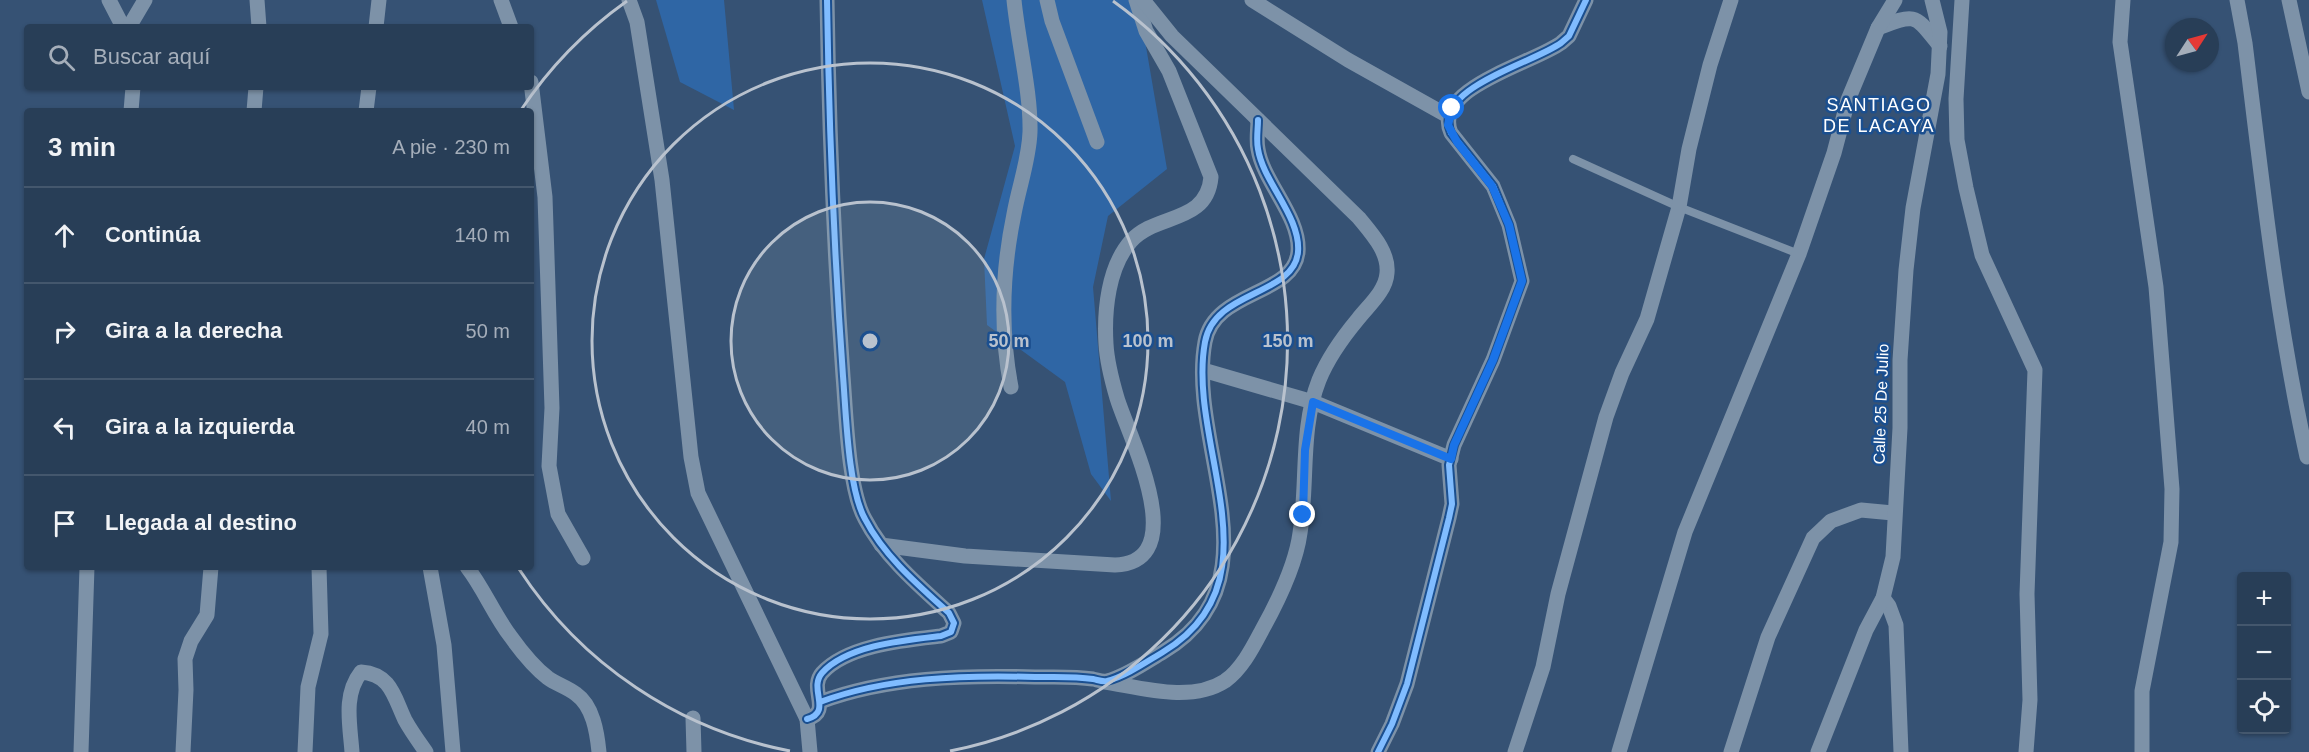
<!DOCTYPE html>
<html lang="es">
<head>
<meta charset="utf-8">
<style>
	:root { --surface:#283e57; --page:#30455d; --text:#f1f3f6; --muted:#a5aeba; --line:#44576d }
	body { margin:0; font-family:Arial,sans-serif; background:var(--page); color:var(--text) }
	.controls { position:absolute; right:18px; bottom:18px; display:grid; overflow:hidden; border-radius:6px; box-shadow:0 2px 4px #0004 }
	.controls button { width:54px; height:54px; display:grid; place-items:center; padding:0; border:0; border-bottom:2px solid var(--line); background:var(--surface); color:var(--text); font:30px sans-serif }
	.compass { position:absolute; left:2165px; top:18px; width:54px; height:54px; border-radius:50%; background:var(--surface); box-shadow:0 2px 4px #0004; rotate:54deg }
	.stop { position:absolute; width:18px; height:18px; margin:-14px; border:4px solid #1a73e8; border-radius:50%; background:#fff }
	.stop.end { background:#1a73e8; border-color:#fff; box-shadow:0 2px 6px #0008 }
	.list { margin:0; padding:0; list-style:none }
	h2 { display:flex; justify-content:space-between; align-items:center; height:78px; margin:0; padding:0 24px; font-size:26px }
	h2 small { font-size:20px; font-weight:400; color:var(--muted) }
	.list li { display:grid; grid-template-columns:39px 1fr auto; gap:18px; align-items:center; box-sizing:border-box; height:96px; padding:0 24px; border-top:2px solid var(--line) }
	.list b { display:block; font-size:22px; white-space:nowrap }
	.list em { font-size:20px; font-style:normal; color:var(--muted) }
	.icon { flex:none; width:33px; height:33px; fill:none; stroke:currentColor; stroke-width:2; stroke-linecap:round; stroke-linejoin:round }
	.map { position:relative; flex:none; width:2309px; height:752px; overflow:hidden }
	.search { position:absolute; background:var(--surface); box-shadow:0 2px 4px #0004; left:24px; top:24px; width:510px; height:66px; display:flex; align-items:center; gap:15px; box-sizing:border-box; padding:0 21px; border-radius:6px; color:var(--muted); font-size:22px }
	.panel { position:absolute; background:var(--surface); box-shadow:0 2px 4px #0004; left:24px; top:108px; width:510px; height:462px; border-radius:6px }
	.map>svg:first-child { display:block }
	.green { fill:#2f66a5 }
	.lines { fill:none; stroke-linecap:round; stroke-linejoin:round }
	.lane { stroke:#7d92a8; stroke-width:8 }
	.street { stroke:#7d92a8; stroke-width:15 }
	.cycleway-casing { stroke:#1b4f8f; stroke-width:10 }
	.cycleway { stroke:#80bcff; stroke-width:6 }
	.route { stroke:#1a73e8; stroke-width:8 }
	.ring { fill:none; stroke:#b9c2ce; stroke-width:3 }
	.labels { text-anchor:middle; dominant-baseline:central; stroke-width:5; stroke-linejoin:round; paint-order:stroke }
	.street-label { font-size:16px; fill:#fff; stroke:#1b4f8f }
	.neighbourhood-label { font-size:18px; letter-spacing:1.5px; fill:#fff; stroke:#1b4f8f }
	.centre { fill:#b9c2ce; stroke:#1b4f8f; stroke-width:3 }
	.ring-label { font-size:18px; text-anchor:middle; font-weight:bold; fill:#b9c2ce; stroke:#1b4f8f; stroke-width:5; stroke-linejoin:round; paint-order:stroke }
</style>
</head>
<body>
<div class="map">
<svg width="2309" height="752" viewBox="0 0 2309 752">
	<rect width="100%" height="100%" fill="#365274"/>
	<g class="green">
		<path d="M656 0H724L734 110 680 82Z"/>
		<path d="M982 0H1138L1167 169 1108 216 1093 287 1111 501 1091 474 1065 382 987 325 984 259 1015 146Z"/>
	</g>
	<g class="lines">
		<path class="lane" d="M1573 159 1679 207 1799 254"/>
		<g class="street">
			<path d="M109 0 123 27"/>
			<path d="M257 0 259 27"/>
			<path d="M501 0 511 27"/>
			<path d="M629 0 637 22 662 180 691 457 698 493 807 719 810 752"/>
			<path d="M1047 0 1052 21 1097 142"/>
			<path d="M1252 0 1348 60 1448 116"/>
			<path d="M1962 0 1956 99 1957 140 1966 188 1982 255 2035 370 2027 594 2030 700 2026 752"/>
			<path d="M2123 0 2120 42 2156 287 2172 489 2171 542 2142 691V752"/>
			<path d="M2237 0 2245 43C2262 181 2277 321 2307 457"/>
			<path d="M2289 0 2309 92"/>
			<path d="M129 27 145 0"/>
			<path d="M376 27 379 0"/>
			<path d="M1878 28C1917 13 1914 14 1940 46"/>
			<path d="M531 82 545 197 552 408 549 466 558 514 583 558"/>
			<path d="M131 111 133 87"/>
			<path d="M254 111 256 87"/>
			<path d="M366 111 369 87"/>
			<path d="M1203 370 1313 402 1451 459"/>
			<path d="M1011 387C1000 329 1002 272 1014 214 1019 186 1029 160 1030 132 1031 93 1018 41 1014 0"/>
			<path d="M881 545 965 556 1115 565C1194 562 1128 435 1117 398 1112 381 1107 362 1106 344 1104 311 1108 267 1131 241 1156 213 1207 224 1211 177L1169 71 1146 31 1136 0"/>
			<path d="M430 567 444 645 453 752"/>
			<path d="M467 567C484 589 494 615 511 637 521 651 534 667 548 678 556 684 567 687 576 694 593 706 597 732 599 752"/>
			<path d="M1883 598 1889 606 1896 625 1901 752"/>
			<path d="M1105 682C1142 688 1191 703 1225 681 1242 669 1253 647 1262 630 1277 603 1296 563 1300 533 1308 483 1300 428 1319 380 1328 358 1343 337 1358 319 1368 306 1386 291 1387 273 1389 252 1372 234 1359 218L1172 36 1143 0"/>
			<path d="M820 702C887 677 963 675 1035 677 1054 677 1074 676 1093 679 1098 680 1102 682 1107 681 1126 676 1146 662 1163 652 1282 581 1186 445 1205 342 1214 290 1294 296 1298 252 1301 217 1263 182 1258 149 1256 140 1258 129 1258 120"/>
			<path d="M693 718 694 752"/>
			<path d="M807 719C833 712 808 689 822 673 847 645 906 640 941 636L951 632 954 623 949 613C918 585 884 556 865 519 848 489 846 412 843 376 834 251 829 126 827 0"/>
			<path d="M81 752 87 567"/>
			<path d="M183 752 186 690 185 659 191 641 207 615 211 567"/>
			<path d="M305 752 308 687 321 634 319 567"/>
			<path d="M352 752C350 724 343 695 361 672 391 674 394 697 405 720 411 731 419 742 426 752"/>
			<path d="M1378 752 1392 724 1407 684 1449 518 1452 504 1449 465 1454 445 1493 360 1522 281 1509 225 1493 186 1451 133C1431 88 1534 63 1561 43L1569 36 1586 0"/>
			<path d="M1515 752 1543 667 1558 594 1606 417 1622 373 1647 319 1679 207 1689 149 1710 65 1731 0"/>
			<path d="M1619 752 1685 532 1799 254 1834 153 1848 100 1878 28 1895 0"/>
			<path d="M1731 752 1768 637 1813 538 1831 521 1861 510 1893 513"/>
			<path d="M1818 752 1866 630 1883 598 1893 557 1900 428V360L1906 270 1913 208 1938 74 1940 32 1932 0"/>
		</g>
		<defs>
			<g id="cycleway">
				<path d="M820 702C887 677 963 675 1035 677 1054 677 1074 676 1093 679 1098 680 1102 682 1107 681 1126 676 1146 662 1163 652 1282 581 1186 445 1205 342 1214 290 1294 296 1298 252 1301 217 1263 182 1258 149 1256 140 1258 129 1258 120"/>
				<path d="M807 719C833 712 808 689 822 673 847 645 906 640 941 636L951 632 954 623 949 613C918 585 884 556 865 519 848 489 846 412 843 376 834 251 829 126 827 0"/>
				<path d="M1378 752 1392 724 1407 684 1449 518 1452 504 1449 465 1454 445 1493 360 1522 281 1509 225 1493 186 1451 133C1431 88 1534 63 1561 43L1569 36 1586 0"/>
			</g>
		</defs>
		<use href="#cycleway" class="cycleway-casing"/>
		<use href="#cycleway" class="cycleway"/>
	</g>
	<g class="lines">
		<path class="route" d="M1303 515 1305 450 1313 402 1451 459 1454 445 1493 360 1522 281 1509 225 1492 186 1457 142 1448 125 1452 108"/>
	</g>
	<circle cx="870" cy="341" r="139" fill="#b9c2ce" fill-opacity=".12"/>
	<g class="ring">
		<circle cx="870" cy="341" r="139"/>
		<circle cx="870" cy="341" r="278"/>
		<path d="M790 751A418 418 0 0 1 519 569M521 110A418 418 0 0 1 627 1M1113 1A418 418 0 0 1 950 751"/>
	</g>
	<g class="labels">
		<g class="street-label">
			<text transform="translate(1881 404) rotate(-88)">Calle 25 De Julio</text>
		</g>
		<g class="neighbourhood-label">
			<text x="1879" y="105">SANTIAGO<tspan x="1879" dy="21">DE LACAYA</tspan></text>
		</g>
	</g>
	<circle cx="870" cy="341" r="9" class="centre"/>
	<g class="ring-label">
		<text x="1009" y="347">50 m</text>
		<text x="1148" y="347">100 m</text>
		<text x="1288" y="347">150 m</text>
	</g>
</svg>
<div class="controls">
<button>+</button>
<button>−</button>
<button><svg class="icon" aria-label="locate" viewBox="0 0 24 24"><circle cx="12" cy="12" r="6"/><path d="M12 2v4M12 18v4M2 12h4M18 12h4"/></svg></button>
</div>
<svg class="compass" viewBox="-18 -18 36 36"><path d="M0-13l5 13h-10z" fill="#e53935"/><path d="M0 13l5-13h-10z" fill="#a5aeba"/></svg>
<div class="stop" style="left:1452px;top:108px"></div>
<div class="stop end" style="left:1303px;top:515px"></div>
<div class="search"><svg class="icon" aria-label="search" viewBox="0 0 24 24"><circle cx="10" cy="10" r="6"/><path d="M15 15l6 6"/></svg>Buscar aquí</div>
<section class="panel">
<h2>3 min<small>A pie · 230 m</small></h2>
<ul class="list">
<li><svg class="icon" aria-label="ahead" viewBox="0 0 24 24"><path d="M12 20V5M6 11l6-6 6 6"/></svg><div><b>Continúa</b></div><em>140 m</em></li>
<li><svg class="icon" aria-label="right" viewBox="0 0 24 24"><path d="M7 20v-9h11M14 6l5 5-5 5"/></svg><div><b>Gira a la derecha</b></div><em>50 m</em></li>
<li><svg class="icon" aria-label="left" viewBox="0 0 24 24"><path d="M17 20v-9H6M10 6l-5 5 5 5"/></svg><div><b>Gira a la izquierda</b></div><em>40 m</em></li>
<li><svg class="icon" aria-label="arrive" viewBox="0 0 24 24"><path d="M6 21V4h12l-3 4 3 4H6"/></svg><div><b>Llegada al destino</b></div></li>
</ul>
</section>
</div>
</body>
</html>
